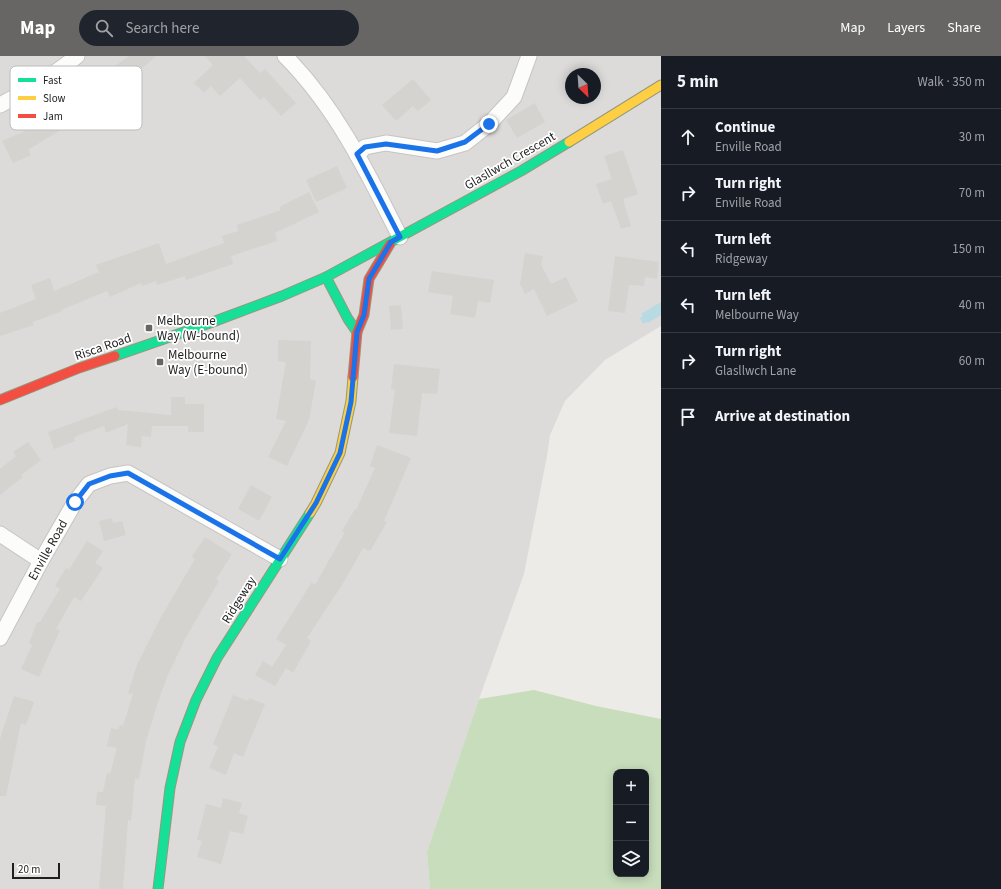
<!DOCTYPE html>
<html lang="en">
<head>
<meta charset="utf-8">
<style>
	:root { --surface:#171b24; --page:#20242c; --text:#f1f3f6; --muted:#9ea1a6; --line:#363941; --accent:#676665 }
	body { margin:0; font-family:"Source Sans 3",sans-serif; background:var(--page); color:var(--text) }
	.controls { position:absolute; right:12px; bottom:12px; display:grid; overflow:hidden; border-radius:8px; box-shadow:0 2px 10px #0003 }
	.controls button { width:36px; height:36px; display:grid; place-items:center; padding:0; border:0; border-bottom:1px solid var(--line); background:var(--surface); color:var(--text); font:20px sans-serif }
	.compass { position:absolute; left:565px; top:12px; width:36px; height:36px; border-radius:50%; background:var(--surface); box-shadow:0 2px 10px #0003; rotate:155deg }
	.scale { position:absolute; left:12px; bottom:10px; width:48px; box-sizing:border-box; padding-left:4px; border:2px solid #1f1f1f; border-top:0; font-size:11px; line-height:14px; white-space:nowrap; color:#1f1f1f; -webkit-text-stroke:3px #fff; paint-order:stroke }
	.stop { position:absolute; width:12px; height:12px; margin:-9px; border:3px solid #1a73e8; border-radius:50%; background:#fff }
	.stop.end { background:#1a73e8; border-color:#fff; box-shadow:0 1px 4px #0008 }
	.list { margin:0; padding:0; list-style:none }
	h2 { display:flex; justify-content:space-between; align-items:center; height:52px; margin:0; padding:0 16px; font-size:17px }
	h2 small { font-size:13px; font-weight:400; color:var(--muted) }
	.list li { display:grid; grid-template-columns:26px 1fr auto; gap:12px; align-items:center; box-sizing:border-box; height:56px; padding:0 16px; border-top:1px solid var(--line) }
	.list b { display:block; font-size:15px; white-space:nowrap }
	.list p { margin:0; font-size:13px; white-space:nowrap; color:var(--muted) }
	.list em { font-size:13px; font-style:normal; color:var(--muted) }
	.icon { flex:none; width:22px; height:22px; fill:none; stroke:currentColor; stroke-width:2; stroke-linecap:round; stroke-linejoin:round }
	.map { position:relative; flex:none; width:661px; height:833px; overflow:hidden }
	header { display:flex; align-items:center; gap:24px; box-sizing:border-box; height:56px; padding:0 20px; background:var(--accent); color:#fff }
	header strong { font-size:19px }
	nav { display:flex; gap:22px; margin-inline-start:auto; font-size:14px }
	.search { width:280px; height:36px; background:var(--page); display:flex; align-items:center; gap:10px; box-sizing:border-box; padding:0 14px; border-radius:22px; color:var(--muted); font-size:15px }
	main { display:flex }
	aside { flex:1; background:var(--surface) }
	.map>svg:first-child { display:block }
	.residential { fill:#dcdbd9; fill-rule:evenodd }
	.forest { fill:#c7ddbb; fill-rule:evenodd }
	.water { fill:#b8dae2 }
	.building { fill:#d5d3d0 }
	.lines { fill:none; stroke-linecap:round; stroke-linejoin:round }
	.street-casing { stroke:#c6c5c3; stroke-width:17 }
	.fast-casing { stroke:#96987e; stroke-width:11 }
	.slow-casing { stroke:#96987e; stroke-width:11 }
	.jam-casing { stroke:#96987e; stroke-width:11 }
	.street { stroke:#fcfcfb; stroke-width:15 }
	.fast { stroke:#16e098; stroke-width:9 }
	.slow { stroke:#ffcf43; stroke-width:9 }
	.jam { stroke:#f24e42; stroke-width:9 }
	.route { stroke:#1a73e8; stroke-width:5 }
	.poi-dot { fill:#676665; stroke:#fff; stroke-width:1.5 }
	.labels { text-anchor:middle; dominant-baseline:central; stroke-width:3.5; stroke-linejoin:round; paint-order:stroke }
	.street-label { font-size:13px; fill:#1f1f1f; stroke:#fff }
	.poi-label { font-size:13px; fill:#1f1f1f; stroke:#fff; text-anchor:start }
	.key { fill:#fff; stroke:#bcbcbc; stroke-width:1 }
	.key-label { font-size:11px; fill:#1f1f1f }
</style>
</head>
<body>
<header>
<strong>Map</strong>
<div class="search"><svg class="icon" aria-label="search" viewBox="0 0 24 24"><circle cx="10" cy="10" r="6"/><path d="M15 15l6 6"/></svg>Search here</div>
<nav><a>Map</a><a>Layers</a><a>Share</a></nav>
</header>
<main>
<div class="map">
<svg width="661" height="833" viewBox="0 0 661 833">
	<rect width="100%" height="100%" fill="#edebe7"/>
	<path class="residential" d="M0 0H661V270L605 304 565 345 550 379 547 400 524 518 479 643 427 796 430 833H0ZM571 18H595V42H571Z"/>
	<path class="forest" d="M534 634 596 650 661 663V833H430L427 796 479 643ZM616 716H646V818H616Z"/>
	<path class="water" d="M661 246V259L648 267 647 266 643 268 640 262 643 260 641 258Z"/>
	<g class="building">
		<path d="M129 0H156L129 24 93 51 94 53 64 72 28 94 31 99 13 107 2 85 34 71 30 64 48 54 50 58 102 23 100 21Z"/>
		<path d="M205 0H244L260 17 265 13 296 47 281 60 264 41 260 44 240 22 220 40 211 30 204 37 194 27 213 9Z"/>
		<path d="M413 23 431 44 418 55 413 50 396 65 382 49Z"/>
		<path d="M535 47 545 66 517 82 506 64Z"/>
		<path d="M623 94 638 138 623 143 631 170 621 173 611 145 603 148 596 128 612 123 604 100Z"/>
		<path d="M337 110 347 132 316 146 306 124Z"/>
		<path d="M309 136 319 156 275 177 277 185 231 200 233 208 186 224 185 220 157 229 156 225 142 230 141 227 110 241 107 235 61 254 62 255 33 266 34 269 0 280V257L36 243 31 229 50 222 54 235 99 216 96 209 159 187 166 208 224 187 222 180 238 175 237 169 281 154 279 151Z"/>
		<path d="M525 197 543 200 541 209 551 228 566 221 578 245 547 260 534 233 525 238 520 228Z"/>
		<path d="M615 200 659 206 657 223 645 221 644 230 629 229 625 257 608 255Z"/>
		<path d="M432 215 494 224 490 247 478 245 475 262 450 258 453 240 428 236Z"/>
		<path d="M401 249 403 273 391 274 389 250Z"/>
		<path d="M278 284 311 285 310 323 316 325 309 364 287 410 268 401 286 365 276 363 286 306 278 305Z"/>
		<path d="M394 308 440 313 437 338 422 337 417 380 389 377 395 334 391 333Z"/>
		<path d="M171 341H185V348H204V376H188V370H152L151 381 142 380 141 391 126 389 128 368 106 377 104 370 74 381 75 385 54 393 48 376 117 351 118 354 171 359Z"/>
		<path d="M28 386 41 404 21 419 23 421 0 439V413L16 400 13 396Z"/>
		<path d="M377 389 411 402 384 465 387 466 370 495 363 492 345 524 307 582 311 585 293 617 286 612 275 630 255 619 263 605 272 611 286 589 276 583 312 526 315 529 345 476 342 475 355 453 356 454 375 412 370 410Z"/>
		<path d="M251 429 272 441 259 465 238 453Z"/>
		<path d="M112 462 113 467 122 465 126 479 104 485 99 465Z"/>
		<path d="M205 481 232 498 216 523 219 525 186 581 167 621 158 646 146 685 139 723 135 722 131 765 128 764 123 833H99L106 750 96 749 97 736H103L107 717 110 718 117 692 107 690 111 672 118 674 120 669 123 670 133 638 128 637 137 609 160 563 195 503 192 501Z"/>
		<path d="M87 485 103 495 95 507 103 512 81 545 74 541 56 573 60 574 39 621 21 613 32 589 29 587 37 566H40L60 533 55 530 66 512 69 514Z"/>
		<path d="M233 639 248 645 249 642 265 648 243 701 234 697 226 719 209 712 218 691 213 688Z"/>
		<path d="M14 640 34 646 26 669 21 667 6 740H0V683Z"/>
		<path d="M223 742 242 747 239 757 248 760 243 778 230 775 221 808 197 801 202 785 197 784 206 748 221 752Z"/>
	</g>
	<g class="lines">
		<defs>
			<g id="street">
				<path d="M285 0C336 51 368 117 400 181"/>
				<path d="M0 49C27 35 54 19 77 0"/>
				<path d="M357 99 365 91 386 87 437 95 465 87 489 68 514 41 529 0"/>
				<path d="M0 478 41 505"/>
				<path d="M0 582 41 505 75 446 89 428 110 420 128 417 280 503"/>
			</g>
			<g id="fast">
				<path d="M326 221 348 263 357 276"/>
				<path d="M115 300 210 267 282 240 326 221 521 115 569 86"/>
				<path d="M158 833 170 732 180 686 196 644 217 602 310 457"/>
			</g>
			<g id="slow">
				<path d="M569 86 661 29"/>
				<path d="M310 457 316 447 340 397 351 345 353 321"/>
			</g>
			<g id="jam">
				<path d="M353 321 357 276 364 259 369 223 390 188"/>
				<path d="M0 344 79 312 115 300"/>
			</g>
		</defs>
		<use href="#street" class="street-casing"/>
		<use href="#fast" class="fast-casing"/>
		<use href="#slow" class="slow-casing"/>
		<use href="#jam" class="jam-casing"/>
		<use href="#street" class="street"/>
		<use href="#fast" class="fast"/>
		<use href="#slow" class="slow"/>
		<use href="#jam" class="jam"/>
	</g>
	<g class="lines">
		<path class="route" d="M75 446 89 428 110 420 128 417 280 503 316 447 340 397 351 346 357 276 364 259 369 223 391 186 400 181 357 98 365 91 386 88 437 95 465 86 489 68"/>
	</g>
	<g class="poi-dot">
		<rect x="145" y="268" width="8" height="8" rx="2"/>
		<rect x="156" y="302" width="8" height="8" rx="2"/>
	</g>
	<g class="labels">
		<g class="street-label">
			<text transform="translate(510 105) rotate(-30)">Glasllwch Crescent</text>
			<text transform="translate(103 291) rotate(-19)">Risca Road</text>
			<text transform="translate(48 494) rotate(-61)">Enville Road</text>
			<text transform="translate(239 544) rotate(-58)">Ridgeway</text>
		</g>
		<g class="poi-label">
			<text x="157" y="265">Melbourne<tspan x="157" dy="15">Way (W-bound)</tspan></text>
			<text x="168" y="299">Melbourne<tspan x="168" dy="15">Way (E-bound)</tspan></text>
		</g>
	</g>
	<rect x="10" y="10" width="132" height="64" rx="6" class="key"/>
	<rect x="18" y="22" width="18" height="4" fill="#16e098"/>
	<rect x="18" y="40" width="18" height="4" fill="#ffcf43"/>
	<rect x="18" y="58" width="18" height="4" fill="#f24e42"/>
	<g class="key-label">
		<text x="43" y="28">Fast</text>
		<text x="43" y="46">Slow</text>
		<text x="43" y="64">Jam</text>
	</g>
</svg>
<div class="controls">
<button>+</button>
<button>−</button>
<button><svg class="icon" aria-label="layers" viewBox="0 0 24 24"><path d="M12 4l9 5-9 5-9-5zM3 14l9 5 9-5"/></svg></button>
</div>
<svg class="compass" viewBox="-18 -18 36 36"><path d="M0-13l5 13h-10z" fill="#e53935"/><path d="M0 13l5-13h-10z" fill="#9ea1a6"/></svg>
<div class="scale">20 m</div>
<div class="stop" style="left:75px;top:446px"></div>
<div class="stop end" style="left:489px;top:68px"></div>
</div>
<aside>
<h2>5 min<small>Walk · 350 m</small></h2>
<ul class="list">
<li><svg class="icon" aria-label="ahead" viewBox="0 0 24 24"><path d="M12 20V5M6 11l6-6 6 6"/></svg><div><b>Continue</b><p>Enville Road</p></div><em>30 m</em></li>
<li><svg class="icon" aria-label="right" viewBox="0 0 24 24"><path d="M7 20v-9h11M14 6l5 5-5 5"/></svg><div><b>Turn right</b><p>Enville Road</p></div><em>70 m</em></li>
<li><svg class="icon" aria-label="left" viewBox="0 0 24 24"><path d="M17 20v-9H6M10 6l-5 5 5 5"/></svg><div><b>Turn left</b><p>Ridgeway</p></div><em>150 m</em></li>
<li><svg class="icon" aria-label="left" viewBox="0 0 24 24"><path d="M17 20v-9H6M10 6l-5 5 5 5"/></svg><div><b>Turn left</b><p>Melbourne Way</p></div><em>40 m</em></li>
<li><svg class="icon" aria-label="right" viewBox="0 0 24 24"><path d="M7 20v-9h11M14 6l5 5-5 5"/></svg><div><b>Turn right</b><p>Glasllwch Lane</p></div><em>60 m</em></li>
<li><svg class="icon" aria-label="arrive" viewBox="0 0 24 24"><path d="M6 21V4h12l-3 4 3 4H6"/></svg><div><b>Arrive at destination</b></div></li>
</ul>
</aside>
</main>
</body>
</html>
